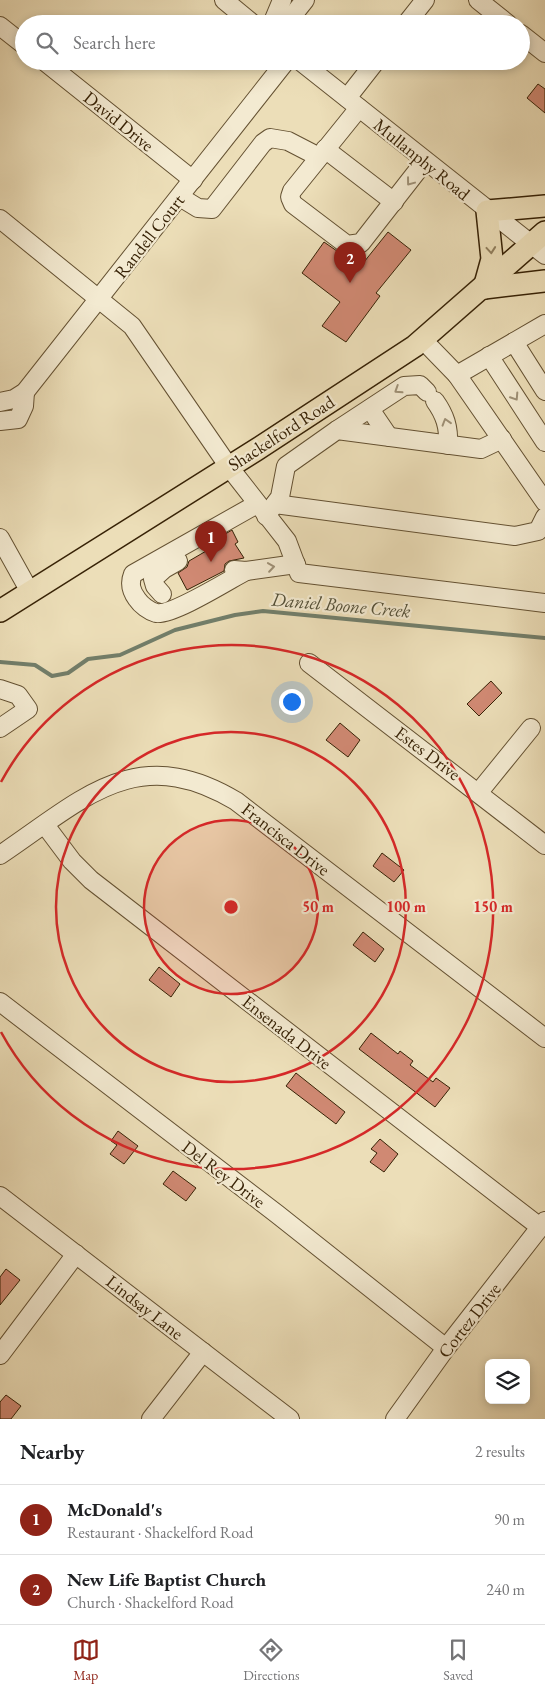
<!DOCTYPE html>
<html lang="en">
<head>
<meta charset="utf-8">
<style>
	:root { --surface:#fff; --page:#f6f6f6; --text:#202124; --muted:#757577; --line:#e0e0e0; --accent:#8f2418 }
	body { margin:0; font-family:"EB Garamond",serif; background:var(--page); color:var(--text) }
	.controls { position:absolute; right:15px; bottom:15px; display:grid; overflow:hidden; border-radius:8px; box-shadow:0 2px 8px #0003 }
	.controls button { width:45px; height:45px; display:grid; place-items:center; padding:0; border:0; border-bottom:1px solid var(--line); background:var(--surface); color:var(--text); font:25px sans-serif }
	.you { position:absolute; left:291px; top:701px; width:18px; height:18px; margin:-12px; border:4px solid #fff; border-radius:50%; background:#1a73e8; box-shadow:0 0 0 8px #1a73e833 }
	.badge { display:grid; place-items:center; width:32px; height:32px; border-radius:50%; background:var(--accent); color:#fff; font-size:16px; font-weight:700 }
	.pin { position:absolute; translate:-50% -41px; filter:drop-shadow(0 1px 2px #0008) }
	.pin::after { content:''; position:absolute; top:26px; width:18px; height:15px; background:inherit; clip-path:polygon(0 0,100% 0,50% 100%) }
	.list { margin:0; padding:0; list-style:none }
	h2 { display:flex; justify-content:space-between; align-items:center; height:65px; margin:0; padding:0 20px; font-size:21px }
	h2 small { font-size:16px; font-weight:400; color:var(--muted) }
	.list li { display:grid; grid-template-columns:32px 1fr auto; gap:15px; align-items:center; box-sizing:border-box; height:70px; padding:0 20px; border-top:1px solid var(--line) }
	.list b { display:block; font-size:19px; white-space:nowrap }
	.list p { margin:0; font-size:16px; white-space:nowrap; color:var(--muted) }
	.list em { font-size:16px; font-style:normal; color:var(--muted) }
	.icon { flex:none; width:28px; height:28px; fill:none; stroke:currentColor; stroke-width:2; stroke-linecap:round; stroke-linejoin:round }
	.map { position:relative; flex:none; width:545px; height:1419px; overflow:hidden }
	.search { position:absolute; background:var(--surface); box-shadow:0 2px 8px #0003; left:15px; right:15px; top:15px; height:55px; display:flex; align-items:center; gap:12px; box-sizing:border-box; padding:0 18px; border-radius:28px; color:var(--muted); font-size:19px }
	.sheet { height:205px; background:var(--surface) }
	nav { display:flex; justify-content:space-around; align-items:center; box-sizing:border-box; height:70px; border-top:1px solid var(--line); background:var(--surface); font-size:14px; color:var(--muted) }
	nav a { display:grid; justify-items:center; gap:2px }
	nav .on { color:var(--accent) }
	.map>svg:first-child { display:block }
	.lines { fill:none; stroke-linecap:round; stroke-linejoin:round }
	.stream { stroke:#727e6a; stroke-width:4 }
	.building { fill:#d08973; stroke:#372206 }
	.minor-casing { stroke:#645132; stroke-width:20 }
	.major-casing { stroke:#372206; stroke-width:24 }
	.minor { stroke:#f3ead1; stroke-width:18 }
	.major { stroke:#ecdeb8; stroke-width:21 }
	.oneway { stroke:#9e9076 }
	.oneway2 { stroke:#92805f }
	.ring { fill:none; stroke:#d62828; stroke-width:2.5 }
	.labels { text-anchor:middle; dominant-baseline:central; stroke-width:4.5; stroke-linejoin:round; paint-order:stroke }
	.street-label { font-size:18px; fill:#372206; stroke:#f3ead1 }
	.water-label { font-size:19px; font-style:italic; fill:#545038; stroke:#f3ead1 }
	.centre { fill:#d62828; stroke:#f3ead1; stroke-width:2.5 }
	.ring-label { font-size:15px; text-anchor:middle; font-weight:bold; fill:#d62828; stroke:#f3ead1; stroke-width:4.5; stroke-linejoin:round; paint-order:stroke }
</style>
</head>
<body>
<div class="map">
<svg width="545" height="1419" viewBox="0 0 545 1419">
	<rect width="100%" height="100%" fill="#ecdeb8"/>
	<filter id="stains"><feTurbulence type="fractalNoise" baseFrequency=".004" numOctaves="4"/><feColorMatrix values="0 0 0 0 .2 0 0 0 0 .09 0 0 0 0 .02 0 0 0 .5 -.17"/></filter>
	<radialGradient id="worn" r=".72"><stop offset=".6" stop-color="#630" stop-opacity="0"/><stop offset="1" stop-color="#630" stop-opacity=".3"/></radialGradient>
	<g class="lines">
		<path class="stream" d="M0 662 35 665 52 676 68 673 88 659 120 655 175 630 235 615 263 611 545 638"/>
	</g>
	<g class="building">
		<path d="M538 84 545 89V113L527 98Z"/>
		<path d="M388 232 411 250 376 293 380 296 346 342 322 326 340 302 302 273 324 242 360 267Z"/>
		<path d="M232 530 238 542 235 544 244 558 229 561 225 564 224 571 187 590 178 573 187 567 189 561 213 547 210 543Z"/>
		<path d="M491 681 502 693 479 716 467 704Z"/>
		<path d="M340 723 360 740 348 757 326 740Z"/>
		<path d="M382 853 404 870 394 882 373 866Z"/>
		<path d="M363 932 384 949 375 962 353 945Z"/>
		<path d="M159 967 180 984 171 997 149 980Z"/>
		<path d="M371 1033 398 1054 400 1051 413 1061 410 1065 433 1082 436 1078 450 1088 435 1107 359 1049Z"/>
		<path d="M296 1073 345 1112 336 1124 286 1086Z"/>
		<path d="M118 1131 138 1146 124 1164 110 1154 117 1145 111 1141Z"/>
		<path d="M380 1139 398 1154 384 1172 370 1162 377 1153 371 1149Z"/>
		<path d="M173 1171 196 1188 186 1201 163 1184Z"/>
		<path d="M6 1269 20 1280 0 1305V1277Z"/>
		<path d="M6 1395 21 1406 11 1419H0V1402Z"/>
	</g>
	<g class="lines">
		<defs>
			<g id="minor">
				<path d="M224 0 253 24"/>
				<path d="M478 0 508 24"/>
				<path d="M272 24 282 0"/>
				<path d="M286 24 305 0"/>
				<path d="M406 24 425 0"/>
				<path d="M0 26 24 45"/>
				<path d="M521 34 545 53"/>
				<path d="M44 61 193 180"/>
				<path d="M300 61 545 255"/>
				<path d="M347 98 376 61"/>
				<path d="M359 108 292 191 290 197 293 204 347 245 361 243 425 161"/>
				<path d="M325 149 394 202"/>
				<path d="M180 197 198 208 212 209 263 143 270 138 288 141 319 157"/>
				<path d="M0 219 132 326 229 467 287 541 299 573 545 603"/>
				<path d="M423 340 457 375 545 324"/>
				<path d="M514 342 545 391"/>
				<path d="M489 356 545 442"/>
				<path d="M457 375 545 502"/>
				<path d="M435 401C445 415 449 427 448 445"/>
				<path d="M0 402 14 399 25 392 286 61"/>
				<path d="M370 409 389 437"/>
				<path d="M0 421 18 419 24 406 25 392"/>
				<path d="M337 430 404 386 420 385 427 392"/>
				<path d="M275 504 515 536 538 531 545 517"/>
				<path d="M266 516 280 497 286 466 337 430 481 449 502 439"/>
				<path d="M0 538 30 592"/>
				<path d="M234 570 246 571 296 564"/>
				<path d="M246 571C229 580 172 616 156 613 149 611 141 605 137 599 131 591 129 584 133 574L257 504"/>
				<path d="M162 594 155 586 153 579 164 569 178 561"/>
				<path d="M309 663 545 845"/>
				<path d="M0 689 18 695 28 709 0 728"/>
				<path d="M479 792 531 728"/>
				<path d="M45 825 72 861 91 880 540 1227"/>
				<path d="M0 855C82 800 136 741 236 801L545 1038"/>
				<path d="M0 1002 277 1214 446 1348"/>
				<path d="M0 1196 290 1419"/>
				<path d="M0 1355 76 1254"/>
				<path d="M151 1419 203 1352"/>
				<path d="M395 1419 446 1348 545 1221"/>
			</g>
			<g id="major">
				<path d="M484 288 492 259 487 211 545 206"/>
				<path d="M484 288 545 281"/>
				<path d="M0 611 256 450 415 346 545 232"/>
			</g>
		</defs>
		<use href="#minor" class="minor-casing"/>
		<use href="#major" class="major-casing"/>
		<use href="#minor" class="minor"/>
		<use href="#major" class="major"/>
	</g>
	<defs><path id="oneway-chevron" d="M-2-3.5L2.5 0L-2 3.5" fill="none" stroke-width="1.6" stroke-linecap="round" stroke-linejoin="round" transform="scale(1.25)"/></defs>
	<g class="oneway">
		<use href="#oneway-chevron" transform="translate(410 182) rotate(127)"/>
		<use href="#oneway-chevron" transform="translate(398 390) rotate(147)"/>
		<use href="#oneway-chevron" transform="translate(515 397) rotate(57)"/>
		<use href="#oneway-chevron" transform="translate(446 422) rotate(-107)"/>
		<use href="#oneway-chevron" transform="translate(271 567) rotate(-8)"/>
	</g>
	<use class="oneway2" href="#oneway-chevron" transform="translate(491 250) rotate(85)"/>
	<circle cx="231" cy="907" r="87" fill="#d62828" fill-opacity=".12"/>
	<g class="ring">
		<circle cx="231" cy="907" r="87"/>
		<circle cx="231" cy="907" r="175"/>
		<path d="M1 782A262 262 0 1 1 1 1032"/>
	</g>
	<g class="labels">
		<g class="street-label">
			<text transform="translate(119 121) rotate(39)">David Drive</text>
			<text transform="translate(422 159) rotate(39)">Mullanphy Road</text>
			<text transform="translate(149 236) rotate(-52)">Randell Court</text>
			<text transform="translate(281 433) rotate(-33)">Shackelford Road</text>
			<text transform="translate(428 753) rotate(37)">Estes Drive</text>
			<text transform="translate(286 839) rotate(38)">Francisca Drive</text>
			<text transform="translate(287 1032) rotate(38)">Ensenada Drive</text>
			<text transform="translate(224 1174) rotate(37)">Del Rey Drive</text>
			<text transform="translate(145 1307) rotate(38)">Lindsay Lane</text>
			<text transform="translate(469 1320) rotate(-52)">Cortez Drive</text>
		</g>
		<g class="water-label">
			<text transform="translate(341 605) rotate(5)">Daniel Boone Creek</text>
		</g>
	</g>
	<circle cx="231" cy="907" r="8" class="centre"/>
	<g class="ring-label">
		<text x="318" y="912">50 m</text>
		<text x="406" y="912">100 m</text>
		<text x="493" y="912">150 m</text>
	</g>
	<rect width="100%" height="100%" filter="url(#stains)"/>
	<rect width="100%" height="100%" fill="url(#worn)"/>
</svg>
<div class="controls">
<button><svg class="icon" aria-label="layers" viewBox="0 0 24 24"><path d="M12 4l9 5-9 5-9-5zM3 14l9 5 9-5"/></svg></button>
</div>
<div class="you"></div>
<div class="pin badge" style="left:211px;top:562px">1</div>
<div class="pin badge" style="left:350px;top:283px">2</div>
<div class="search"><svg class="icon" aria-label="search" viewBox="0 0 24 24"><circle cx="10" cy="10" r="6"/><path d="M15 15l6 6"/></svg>Search here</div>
</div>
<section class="sheet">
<h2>Nearby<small>2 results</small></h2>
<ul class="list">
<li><span class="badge">1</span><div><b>McDonald's</b><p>Restaurant · Shackelford Road</p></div><em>90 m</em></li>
<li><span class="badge">2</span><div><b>New Life Baptist Church</b><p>Church · Shackelford Road</p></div><em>240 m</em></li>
</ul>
</section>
<nav>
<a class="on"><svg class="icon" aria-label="map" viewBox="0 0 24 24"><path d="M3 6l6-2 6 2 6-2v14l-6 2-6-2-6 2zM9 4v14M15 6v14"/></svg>Map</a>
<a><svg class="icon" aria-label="directions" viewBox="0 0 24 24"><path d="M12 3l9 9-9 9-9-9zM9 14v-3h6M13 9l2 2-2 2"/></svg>Directions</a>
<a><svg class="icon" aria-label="saved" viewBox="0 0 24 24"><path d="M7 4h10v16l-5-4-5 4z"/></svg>Saved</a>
</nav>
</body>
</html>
